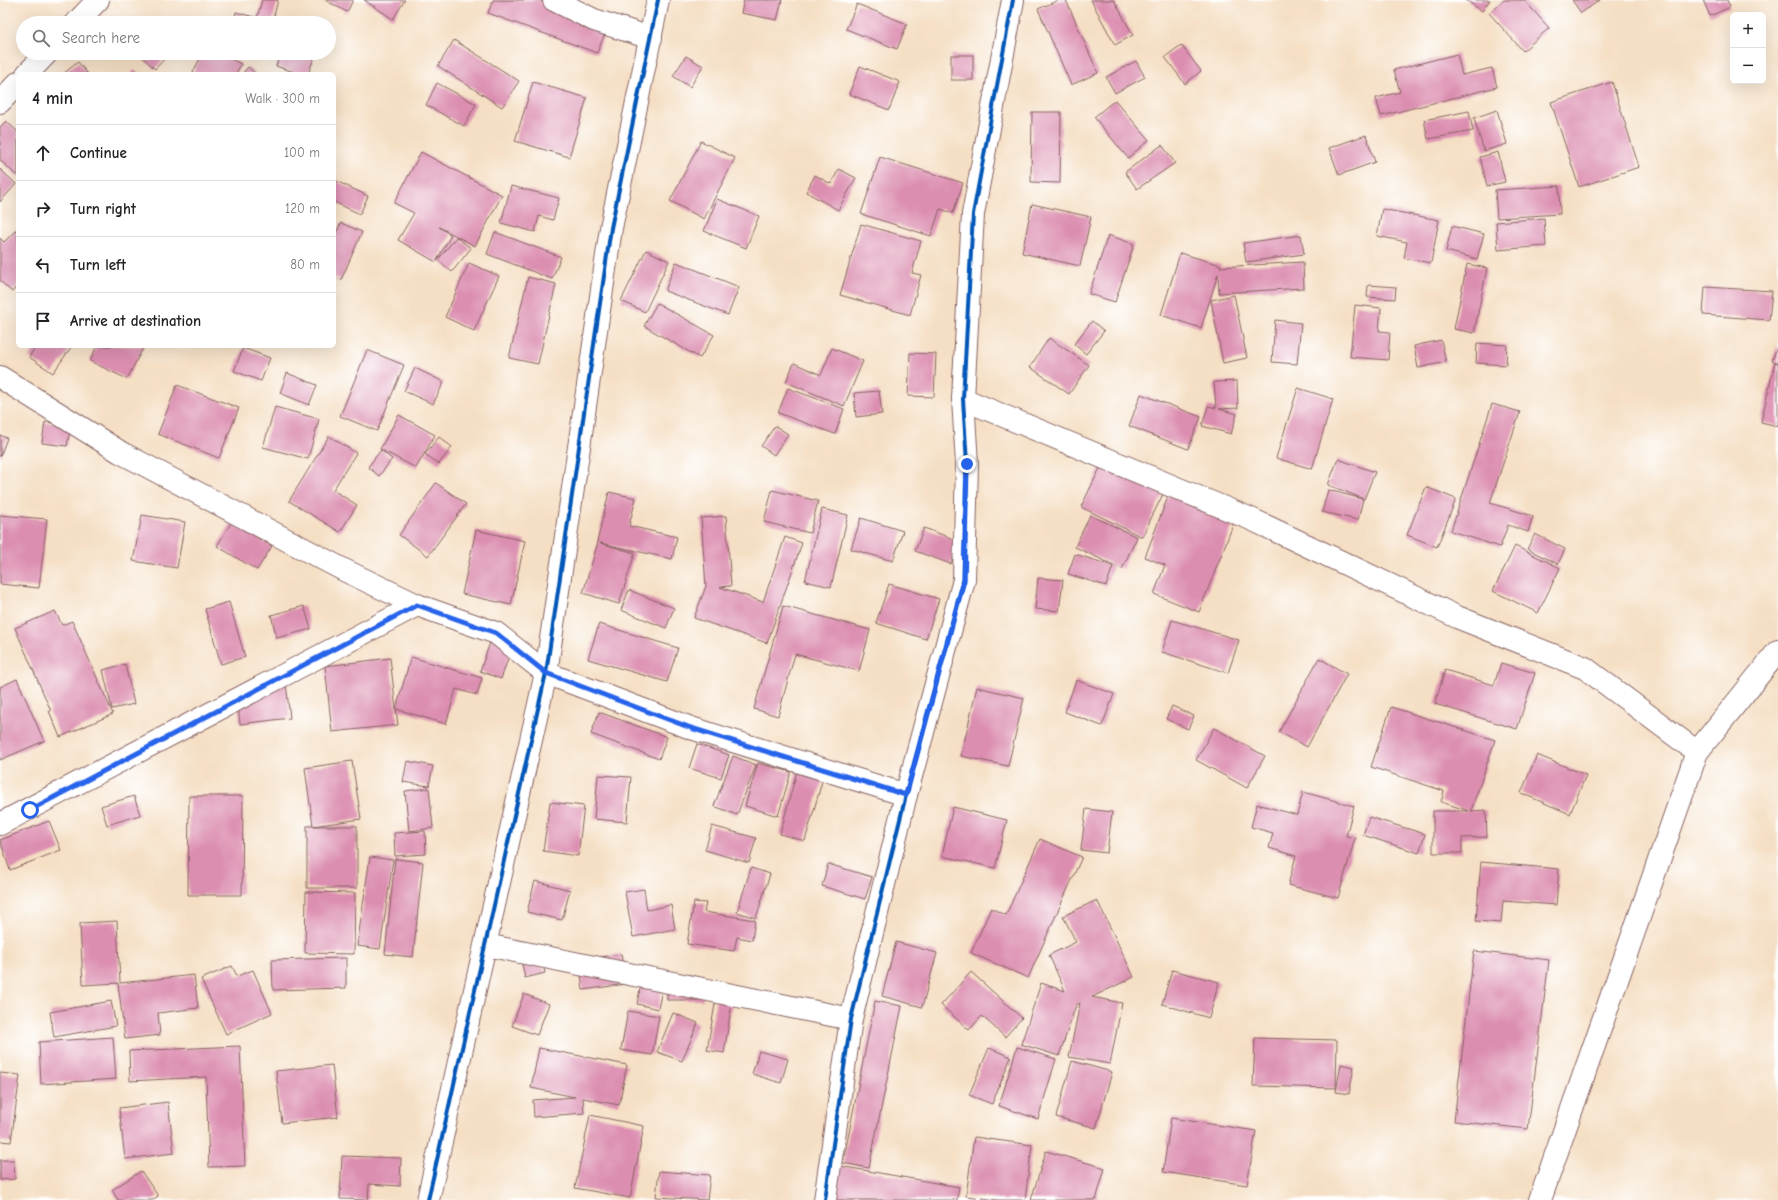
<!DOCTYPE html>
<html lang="en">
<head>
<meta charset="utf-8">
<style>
	:root { --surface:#fff; --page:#f2f2f2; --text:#202124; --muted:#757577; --line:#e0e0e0 }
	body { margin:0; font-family:"Comic Neue",sans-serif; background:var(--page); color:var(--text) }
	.controls { position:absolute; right:12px; top:12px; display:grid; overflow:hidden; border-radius:6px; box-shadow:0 4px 16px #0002 }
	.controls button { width:36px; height:36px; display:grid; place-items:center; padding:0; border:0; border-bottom:1px solid var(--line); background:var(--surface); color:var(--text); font:20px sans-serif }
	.stop { position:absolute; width:12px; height:12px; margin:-9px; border:3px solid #2563eb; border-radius:50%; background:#fff }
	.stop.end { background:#2563eb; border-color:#fff; box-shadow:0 1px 4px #0008 }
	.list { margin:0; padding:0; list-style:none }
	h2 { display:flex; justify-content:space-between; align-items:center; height:52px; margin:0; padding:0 16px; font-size:17px }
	h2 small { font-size:13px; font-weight:400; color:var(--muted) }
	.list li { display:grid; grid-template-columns:26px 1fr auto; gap:12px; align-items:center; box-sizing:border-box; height:56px; padding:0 16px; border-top:1px solid var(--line) }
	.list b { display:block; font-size:15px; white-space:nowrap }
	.list em { font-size:13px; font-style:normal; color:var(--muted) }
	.icon { flex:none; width:22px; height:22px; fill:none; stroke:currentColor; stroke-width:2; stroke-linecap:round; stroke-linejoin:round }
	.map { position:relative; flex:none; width:1778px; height:1200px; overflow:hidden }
	.search { position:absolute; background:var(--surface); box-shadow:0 4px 16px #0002; left:16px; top:16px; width:320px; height:44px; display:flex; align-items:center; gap:10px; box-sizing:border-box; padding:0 14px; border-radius:22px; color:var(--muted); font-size:15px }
	.panel { position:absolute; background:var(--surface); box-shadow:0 4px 16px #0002; left:16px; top:72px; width:320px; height:276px; border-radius:6px }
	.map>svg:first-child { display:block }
	.building { fill:#dc8eb0 }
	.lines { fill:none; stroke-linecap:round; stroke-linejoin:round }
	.minor-casing { stroke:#866261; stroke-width:24 }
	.minor { stroke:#fff; stroke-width:22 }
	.cycleway-casing { stroke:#fff; stroke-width:6 }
	.cycleway { stroke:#0057b8; stroke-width:4 }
	.route { stroke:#2563eb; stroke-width:5 }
</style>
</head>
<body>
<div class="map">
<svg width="1778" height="1200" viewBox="0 0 1778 1200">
	<rect width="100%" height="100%" fill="#fff"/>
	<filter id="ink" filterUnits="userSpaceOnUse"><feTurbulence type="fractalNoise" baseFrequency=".025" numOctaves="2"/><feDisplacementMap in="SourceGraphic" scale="8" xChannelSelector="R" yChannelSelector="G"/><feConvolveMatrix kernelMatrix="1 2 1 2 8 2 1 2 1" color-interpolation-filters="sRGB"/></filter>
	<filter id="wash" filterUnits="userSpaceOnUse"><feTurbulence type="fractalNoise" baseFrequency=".012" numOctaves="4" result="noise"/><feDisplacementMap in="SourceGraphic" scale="16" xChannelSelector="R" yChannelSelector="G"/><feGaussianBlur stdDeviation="0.9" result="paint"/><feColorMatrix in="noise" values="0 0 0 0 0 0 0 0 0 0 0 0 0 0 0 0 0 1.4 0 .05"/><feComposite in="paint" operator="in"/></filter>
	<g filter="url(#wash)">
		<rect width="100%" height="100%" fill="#f5dfc4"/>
		<g id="blocks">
			<g class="building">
				<path d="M262 0H278L272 23H233L236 12 257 18Z"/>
				<path d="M325 0H353L347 12Z"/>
				<path d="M364 0H405L393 19Z"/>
				<path d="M493 0H538L608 26 597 53 488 13Z"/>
				<path d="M744 0H782L777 20 741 13Z"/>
				<path d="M1059 0H1066L1098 73 1071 85 1038 9Z"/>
				<path d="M1091 0H1114L1133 35 1115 45Z"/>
				<path d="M1466 0H1490L1482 11Z"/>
				<path d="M1504 0H1524L1549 28 1523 51 1489 13Z"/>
				<path d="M1572 0H1600L1581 13Z"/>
				<path d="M1703 0H1727L1730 7 1710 16Z"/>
				<path d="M857 4 907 24 897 49 846 29Z"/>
				<path d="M292 20 300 23H291Z"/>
				<path d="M454 40 519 81 502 107 438 66Z"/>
				<path d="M1181 45 1201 71 1185 84 1165 57Z"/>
				<path d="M138 53H170L155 69Z"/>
				<path d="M203 53H219L241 64 236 74H192Z"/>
				<path d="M247 53H264L262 58Z"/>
				<path d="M281 53H316L308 74H300L276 66Z"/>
				<path d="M1457 54 1462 75 1492 68 1497 87 1381 116 1376 98 1400 92 1394 70Z"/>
				<rect x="951" y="55" width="22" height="25"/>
				<path d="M686 56 703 66 690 87 673 76Z"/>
				<path d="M1136 61 1145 77 1115 93 1106 77Z"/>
				<path d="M78 62 88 74H63Z"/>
				<path d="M860 66 900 82 889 110 849 94Z"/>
				<path d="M248 67 256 74H242Z"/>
				<path d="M134 70 140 74H131Z"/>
				<path d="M533 82 587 98 569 157 515 141Z"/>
				<path d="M1612 82 1639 167 1579 187 1551 102Z"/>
				<path d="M437 83 476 104 464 126 426 105Z"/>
				<path d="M1115 100 1149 140 1128 158 1094 117Z"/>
				<path d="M1497 110 1507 144 1484 151 1474 118Z"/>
				<path d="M1469 111 1473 131 1428 139 1424 120Z"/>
				<path d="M1032 112H1061L1060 183 1031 182Z"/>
				<path d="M6 121 18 132V177L0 160V127Z"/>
				<path d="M1366 135 1375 162 1339 175 1329 148Z"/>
				<path d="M701 141 735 158 704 219 670 201Z"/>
				<path d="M1162 145 1175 163 1137 189 1125 172Z"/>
				<path d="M421 152 502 195 475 246 439 227 451 235 436 262 398 240 414 213 394 203Z"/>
				<path d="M1498 152 1505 182 1487 186 1480 157Z"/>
				<path d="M880 157 963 183 953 213 940 209 931 236 861 214Z"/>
				<path d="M0 169 16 184 0 202Z"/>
				<path d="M839 169 856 178 838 210 806 192 815 175 831 184Z"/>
				<path d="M334 180 368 196 360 214 334 202Z"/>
				<path d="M511 186 559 198 553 220 539 216 535 232 501 223Z"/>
				<path d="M1559 186 1560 214 1497 218 1495 190Z"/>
				<path d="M717 199 759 216 746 248 704 231Z"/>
				<path d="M1032 204 1091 217 1080 266 1022 253Z"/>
				<path d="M1382 209 1439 220 1431 263 1404 258 1407 242 1377 236Z"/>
				<path d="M1544 218 1546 246 1498 250 1496 222Z"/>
				<path d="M341 223 362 232 341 280 334 277V237Z"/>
				<path d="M861 224 921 241 912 273 921 275 910 315 840 295Z"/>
				<path d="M1452 226 1484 234 1477 259 1446 251Z"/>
				<path d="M18 228V285L12 292 0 281V238L4 242Z"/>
				<path d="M495 232 561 257 552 279 487 254Z"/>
				<path d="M1108 235 1134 244 1115 302 1089 294Z"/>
				<path d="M1301 235 1304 254 1246 262 1243 243Z"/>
				<path d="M456 237 471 248 452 272 438 260Z"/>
				<path d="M646 250 669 261 645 312 621 301Z"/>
				<path d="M1180 253 1221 265 1220 267 1303 262 1304 288 1219 293 1218 274 1201 328 1161 315Z"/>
				<path d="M676 262 739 287 728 315 665 291Z"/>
				<path d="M469 263 499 276 474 331 445 317Z"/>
				<path d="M1467 264 1487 268 1474 333 1454 329Z"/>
				<path d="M528 277 556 284 538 364 509 358Z"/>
				<path d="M1368 285 1396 287 1395 299 1367 297Z"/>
				<path d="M1705 287 1772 291 1769 320 1703 315Z"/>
				<path d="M1234 295 1247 358 1223 363 1211 300Z"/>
				<path d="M657 303 714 335 700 358 644 326Z"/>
				<path d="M1355 305 1381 308 1379 331 1390 332 1388 360 1350 357Z"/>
				<path d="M1275 320 1301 323 1297 364 1272 362Z"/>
				<path d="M1092 321 1104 331 1086 354 1074 344Z"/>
				<path d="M1049 338 1089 365 1069 394 1030 367Z"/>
				<path d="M1441 340 1446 362 1418 368 1414 346Z"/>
				<path d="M1477 343 1507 345 1506 365 1476 363Z"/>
				<path d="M1778 345V363L1772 360Z"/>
				<path d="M36 346H72L53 373 29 357Z"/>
				<path d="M97 346H144L127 379 90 361Z"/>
				<path d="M243 348 270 358 261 381 234 371Z"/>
				<path d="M832 348 863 361 844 406 786 382 794 363 821 375Z"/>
				<path d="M367 350 404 365 377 431 340 416Z"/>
				<path d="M910 353 936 354 934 397 908 396Z"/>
				<path d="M1775 362 1778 363V426L1761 422Z"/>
				<path d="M415 368 444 382 433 404 404 391Z"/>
				<path d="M287 373 317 385 309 405 280 393Z"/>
				<path d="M1237 381 1238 408 1219 409 1237 414 1231 434 1202 426 1208 406 1216 408 1214 382Z"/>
				<path d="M177 385 239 408 219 458 158 434Z"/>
				<path d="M788 388 844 409 835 434 778 413Z"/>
				<path d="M1298 388 1333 399 1312 469 1276 458Z"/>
				<path d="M879 391 882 414 856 417 854 393Z"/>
				<path d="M1141 394 1201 417 1188 449 1129 426Z"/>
				<path d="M1492 404 1520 412 1490 503 1533 516 1528 532 1508 525 1500 547 1451 531Z"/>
				<path d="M275 407 319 419 308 459 263 447Z"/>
				<path d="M399 415 435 435 416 468 380 449Z"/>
				<path d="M45 422 71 425 67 446 42 443Z"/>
				<path d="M775 426 788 434 774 455 761 446Z"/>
				<path d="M0 435 7 438 0 457Z"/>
				<path d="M329 436 356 453 333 490 357 505 340 532 289 501Z"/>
				<path d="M439 437 452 447 439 464 425 454Z"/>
				<path d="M381 450 392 459 379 476 368 467Z"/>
				<path d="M1338 459 1375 472 1364 499 1328 485Z"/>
				<path d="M1102 464 1163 494 1142 537 1081 507Z"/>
				<path d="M436 483 466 504 428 556 399 535Z"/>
				<path d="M1426 487 1456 499 1437 547 1407 535Z"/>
				<path d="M772 490 818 501 810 533 764 522Z"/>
				<path d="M1328 490 1363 499 1358 520 1322 512Z"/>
				<path d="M609 492 636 498 629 526 677 537 672 559 600 543 635 553 619 604 583 593 598 542H597Z"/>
				<path d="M1169 494 1235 520 1199 612 1154 594 1165 565 1145 557Z"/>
				<path d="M822 509 848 515 831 587 805 581Z"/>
				<path d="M0 515 47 519 39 588 0 584Z"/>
				<path d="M142 515 185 522 177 568 133 561Z"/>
				<path d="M1090 515 1137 537 1122 569 1075 547Z"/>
				<path d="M726 516 731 586 720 587 763 602 785 537 802 543 767 643 694 618 706 586 701 518Z"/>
				<path d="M861 518 903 531 893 561 851 549Z"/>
				<path d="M231 523 272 546 257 570 217 546Z"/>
				<path d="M924 528 959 541 951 564 915 551Z"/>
				<path d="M476 530 525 541 511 605 462 594Z"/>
				<path d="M1535 534 1565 549 1558 564 1527 549Z"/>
				<path d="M1515 546 1560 568 1538 613 1493 591Z"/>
				<path d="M1075 554 1113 566 1106 586 1068 574Z"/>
				<path d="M1038 578 1063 580 1059 611 1035 609Z"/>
				<path d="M889 584 939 599 926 639 876 623Z"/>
				<path d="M629 590 674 608 666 628 621 610Z"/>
				<path d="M229 602 245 657 221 664 205 609Z"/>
				<path d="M304 606 311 629 277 638 271 615Z"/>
				<path d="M783 606 870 630 859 671 795 654 778 716 754 709Z"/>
				<path d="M55 611 62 625 72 621 113 714 60 737 49 711H51L15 628Z"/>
				<path d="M1172 620 1239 640 1228 673 1162 652Z"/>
				<path d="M599 624 678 648 667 682 588 659Z"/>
				<path d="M492 637 513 644 501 679 480 671Z"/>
				<path d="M411 657 482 678 477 695 456 689 446 724 396 709 398 725 332 732 325 666 390 658 396 709Z"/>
				<path d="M1319 658 1347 674 1307 747 1279 732Z"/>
				<path d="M1501 663 1535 673 1517 729 1435 704 1445 670 1494 685Z"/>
				<path d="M125 664 134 704 112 709 103 670Z"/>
				<path d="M17 679 44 741 0 760V687Z"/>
				<path d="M1076 680 1114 694 1102 726 1065 712Z"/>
				<path d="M286 683 290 718 240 724 236 688Z"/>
				<path d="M977 687 1024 698 1008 766 961 756Z"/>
				<path d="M1172 706 1194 716 1188 729 1166 719Z"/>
				<path d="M1391 707 1495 740 1471 811 1486 810 1487 837 1462 838V853H1433V811H1469L1441 802 1444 791 1371 767Z"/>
				<path d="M599 712 667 737 659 759 591 734Z"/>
				<path d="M1214 728 1265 756 1247 788 1196 760Z"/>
				<path d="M697 744 729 755 721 778 689 768Z"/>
				<path d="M1537 755 1586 775 1570 814 1521 793Z"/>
				<path d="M733 756 756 765 737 815 714 806Z"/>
				<path d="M352 761 361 819 313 826 305 768Z"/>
				<path d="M407 761 433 766 429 786 403 782Z"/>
				<path d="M758 763 791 772 778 816 745 806Z"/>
				<path d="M797 771 823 778 805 841 780 834Z"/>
				<path d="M598 775 631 777 627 822 594 819Z"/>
				<path d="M429 788 433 828 409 831 405 791Z"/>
				<path d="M1303 792 1354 806 1346 836 1355 838 1338 898 1288 885 1296 856 1269 848 1273 833 1251 827 1257 804 1297 815Z"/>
				<path d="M134 796 140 815 107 825 101 806Z"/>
				<path d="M189 796H243L242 895H188Z"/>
				<path d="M550 802 584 806 578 856 543 851Z"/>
				<path d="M953 807 1007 820 995 868 942 856Z"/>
				<path d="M1086 809 1112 812 1107 853 1081 850Z"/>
				<path d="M1369 817 1425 834 1419 853 1363 835Z"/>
				<path d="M49 821 61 850 10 870 0 840Z"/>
				<rect x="307" y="826" width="50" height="62"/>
				<path d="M712 826 756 838 749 863 705 850Z"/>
				<path d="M425 831 426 854 395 856 394 833Z"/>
				<path d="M1040 839 1082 857 1028 978 971 953 991 908 1006 915Z"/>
				<path d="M370 857 393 860 380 949 357 946Z"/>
				<path d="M395 859 423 862 413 957 385 954Z"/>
				<path d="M1481 862 1559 869 1556 905 1503 901 1501 923 1476 921Z"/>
				<path d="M828 864 872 877 865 899 822 886Z"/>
				<path d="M751 868 770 874 756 918 737 912Z"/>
				<path d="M535 881 570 890 562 920 527 912Z"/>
				<path d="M644 889 647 910 671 905 675 929 633 937 625 892Z"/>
				<path d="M306 892 355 893 354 954 305 953Z"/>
				<path d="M1097 900 1134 977 1092 997 1122 1003 1110 1064 1069 1057 1080 1003 1076 1005 1059 1056 1021 1044 1041 983 1065 991 1049 955 1076 942 1063 916Z"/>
				<path d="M694 902 706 903 704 912 755 920 752 940 737 937 734 951 687 944Z"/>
				<path d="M117 921 120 983 194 975 198 1008 158 1013 160 1035 125 1039 118 983 83 985 80 923Z"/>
				<path d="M896 942 937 953 922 1007 882 996Z"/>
				<path d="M539 945 545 973 525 978 519 950Z"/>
				<path d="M1474 951 1549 960 1528 1129 1454 1121Z"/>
				<path d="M621 954 626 984 583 990 579 960Z"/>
				<path d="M346 958V988L273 990 272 960Z"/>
				<path d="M232 966 237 976 253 970 272 1013 226 1034 201 979Z"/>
				<path d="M644 970 665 975 658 1009 637 1004Z"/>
				<path d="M1172 970 1219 982 1209 1018 1162 1004Z"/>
				<path d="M971 972 1022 1018 1005 1037 982 1016 969 1030 941 1005Z"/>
				<path d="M667 979 703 980V1000H667Z"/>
				<path d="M717 993 733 996 724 1053 707 1050Z"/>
				<path d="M524 994 549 1004 537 1035 512 1026Z"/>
				<path d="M111 1001 116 1026 54 1037 50 1012Z"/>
				<path d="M875 1001 902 1006 869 1168 843 1163Z"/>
				<path d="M628 1011 659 1016 652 1055 621 1050Z"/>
				<path d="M673 1013 698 1023 682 1061 657 1052Z"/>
				<path d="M113 1037 116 1079 41 1084 39 1042Z"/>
				<path d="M1255 1038 1337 1040 1336 1088 1253 1086Z"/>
				<path d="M240 1046 245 1166 209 1167 206 1077 130 1081 129 1051Z"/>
				<path d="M1017 1047 1056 1059 1038 1119 999 1106Z"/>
				<path d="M539 1048 627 1065 619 1105 583 1098 584 1113 534 1117 533 1100 575 1097 531 1088Z"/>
				<path d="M989 1048 1011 1057 992 1104 969 1095Z"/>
				<path d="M759 1051 788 1059 781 1083 752 1074Z"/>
				<path d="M1072 1061 1112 1072 1096 1128 1056 1117Z"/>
				<path d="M1341 1064 1354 1067 1349 1094 1336 1092Z"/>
				<path d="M332 1065 338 1117 282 1123 276 1071Z"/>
				<path d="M0 1073 20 1075 11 1142 0 1141Z"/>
				<path d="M168 1102 174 1153 125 1159 119 1108Z"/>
				<path d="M590 1115 644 1126 630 1198 575 1188Z"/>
				<path d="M1171 1118 1256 1131 1247 1185 1163 1172Z"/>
				<path d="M974 1137 1032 1145 1025 1200H998L966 1196Z"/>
				<path d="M1046 1151 1105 1168 1096 1200H1031Z"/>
				<path d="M342 1156 401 1158 400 1186 369 1184 368 1200 340 1199Z"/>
				<path d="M0 1160H14L15 1179 0 1180Z"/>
				<path d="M834 1165 959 1187 957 1200H827Z"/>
				<path d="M141 1171 158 1196 153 1200H118L112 1190Z"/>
				<path d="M659 1171 710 1175 707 1200 656 1197Z"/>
			</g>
		</g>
	</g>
	<g filter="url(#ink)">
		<use href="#blocks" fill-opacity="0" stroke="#866261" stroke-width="1"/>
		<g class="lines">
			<defs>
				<g id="minor">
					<path d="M554 0 594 20 651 38"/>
					<path d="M76 23 98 0"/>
					<path d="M27 74 47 53"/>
					<path d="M0 102 18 83"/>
					<path d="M0 377 120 452 344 570 417 605 496 633 546 673 691 728 906 795"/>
					<path d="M963 399 1251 519 1457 617 1585 668 1697 752"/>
					<path d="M0 824 417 605"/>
					<path d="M486 945 851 1019"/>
					<path d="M428 1200 546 673 611 228 658 0"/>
					<path d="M825 1200 851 1019 906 795 964 580 967 464 963 399 973 214 1013 0"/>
					<path d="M1540 1200 1697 752 1778 651"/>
				</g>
			</defs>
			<use href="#minor" class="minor-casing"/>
			<use href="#minor" class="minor"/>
			<defs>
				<g id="cycleway">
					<path d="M428 1200 546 673 611 228 658 0"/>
					<path d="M825 1200 851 1019 906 795 964 580 967 464 963 399 973 214 1013 0"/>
				</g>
			</defs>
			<use href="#cycleway" class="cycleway-casing"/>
			<use href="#cycleway" class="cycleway"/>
		</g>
	</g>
	<g class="lines" filter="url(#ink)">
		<path class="route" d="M30 810 417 605 496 633 546 673 691 728 906 795 964 580 967 464"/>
	</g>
</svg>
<div class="controls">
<button>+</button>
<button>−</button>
</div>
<div class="stop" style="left:30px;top:810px"></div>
<div class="stop end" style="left:967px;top:464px"></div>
<div class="search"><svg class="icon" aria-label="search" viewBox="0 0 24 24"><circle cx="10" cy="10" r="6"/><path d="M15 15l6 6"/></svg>Search here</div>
<section class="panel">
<h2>4 min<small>Walk · 300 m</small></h2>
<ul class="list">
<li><svg class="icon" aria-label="ahead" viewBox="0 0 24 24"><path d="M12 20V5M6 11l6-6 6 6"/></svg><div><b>Continue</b></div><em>100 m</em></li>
<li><svg class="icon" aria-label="right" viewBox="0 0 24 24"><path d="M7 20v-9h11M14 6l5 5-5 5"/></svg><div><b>Turn right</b></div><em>120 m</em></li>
<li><svg class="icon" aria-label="left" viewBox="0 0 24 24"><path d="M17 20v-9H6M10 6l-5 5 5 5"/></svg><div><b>Turn left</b></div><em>80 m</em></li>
<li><svg class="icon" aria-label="arrive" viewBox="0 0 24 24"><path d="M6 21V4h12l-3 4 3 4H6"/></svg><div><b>Arrive at destination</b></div></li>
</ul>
</section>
</div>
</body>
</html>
